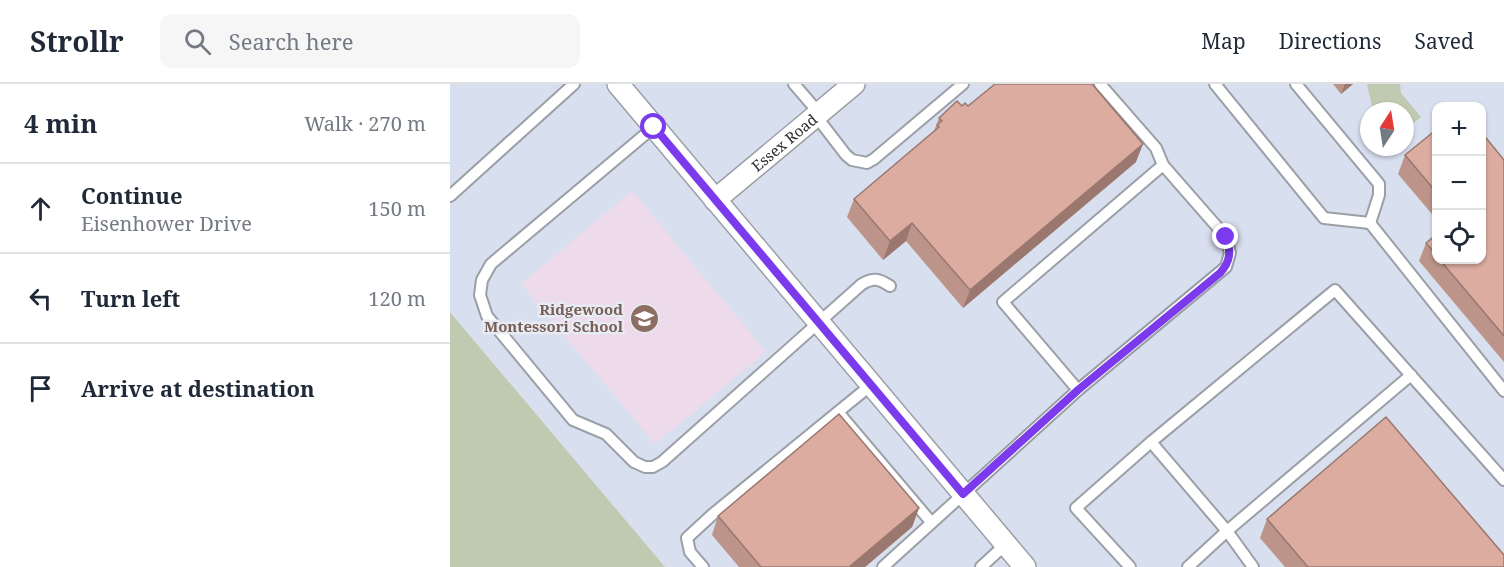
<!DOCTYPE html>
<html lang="en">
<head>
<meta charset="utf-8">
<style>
	:root { --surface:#fff; --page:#f6f6f7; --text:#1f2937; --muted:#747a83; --line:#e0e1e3 }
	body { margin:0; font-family:"Noto Serif",serif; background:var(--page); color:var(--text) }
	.controls { position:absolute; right:18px; top:18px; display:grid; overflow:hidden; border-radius:12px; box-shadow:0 2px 4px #0004 }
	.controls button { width:54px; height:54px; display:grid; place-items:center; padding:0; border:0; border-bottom:2px solid var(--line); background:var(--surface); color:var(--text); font:30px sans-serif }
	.compass { position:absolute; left:910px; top:18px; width:54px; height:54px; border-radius:50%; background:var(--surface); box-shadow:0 2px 4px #0004; rotate:12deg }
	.stop { position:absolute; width:18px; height:18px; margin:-14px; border:4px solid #7c3aed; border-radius:50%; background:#fff }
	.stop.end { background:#7c3aed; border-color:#fff; box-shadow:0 2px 6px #0008 }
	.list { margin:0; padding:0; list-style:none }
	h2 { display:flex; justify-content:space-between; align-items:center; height:78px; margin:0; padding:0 24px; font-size:26px }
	h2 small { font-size:20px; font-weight:400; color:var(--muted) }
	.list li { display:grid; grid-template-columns:39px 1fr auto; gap:18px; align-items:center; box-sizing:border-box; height:90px; padding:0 24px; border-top:2px solid var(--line) }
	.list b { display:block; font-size:22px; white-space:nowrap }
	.list p { margin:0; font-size:20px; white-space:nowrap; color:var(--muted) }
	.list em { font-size:20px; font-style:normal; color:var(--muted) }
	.icon { flex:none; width:33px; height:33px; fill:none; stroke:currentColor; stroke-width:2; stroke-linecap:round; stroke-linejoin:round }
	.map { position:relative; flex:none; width:1054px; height:483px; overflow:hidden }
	header { display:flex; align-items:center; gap:36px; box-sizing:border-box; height:84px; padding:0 30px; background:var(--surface); border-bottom:2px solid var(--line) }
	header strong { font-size:28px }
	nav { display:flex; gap:33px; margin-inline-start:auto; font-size:21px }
	.search { width:420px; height:54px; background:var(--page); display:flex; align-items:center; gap:15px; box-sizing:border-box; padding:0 21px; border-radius:12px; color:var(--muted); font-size:22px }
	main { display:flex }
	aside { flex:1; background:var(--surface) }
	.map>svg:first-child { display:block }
	.built { fill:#d8dfee; fill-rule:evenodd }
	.education { fill:#eddaea }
	.green { fill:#bfcab0 }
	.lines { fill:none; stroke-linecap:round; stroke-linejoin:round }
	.service-casing { stroke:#9b9fa6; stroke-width:14 }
	.minor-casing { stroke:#9b9fa6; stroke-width:24 }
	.service { stroke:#fff; stroke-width:10 }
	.minor { stroke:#fff; stroke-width:21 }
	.wall { fill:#bd948a }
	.shaded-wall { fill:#9a7870 }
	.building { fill:#dcaca0; stroke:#9a7870; stroke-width:1.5 }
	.route { stroke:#7c3aed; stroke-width:8 }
	.labels { text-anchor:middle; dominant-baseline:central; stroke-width:5; stroke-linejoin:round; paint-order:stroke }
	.street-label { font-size:15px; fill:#2a2b2e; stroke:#e7ebf3 }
	.education-label { font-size:15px; font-weight:bold; fill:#785e54; stroke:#e7ebf3; text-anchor:end }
</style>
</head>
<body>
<header>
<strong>Strollr</strong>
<div class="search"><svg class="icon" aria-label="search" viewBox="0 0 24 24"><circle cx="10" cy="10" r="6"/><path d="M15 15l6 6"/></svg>Search here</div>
<nav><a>Map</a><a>Directions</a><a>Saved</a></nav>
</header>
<main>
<aside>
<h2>4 min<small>Walk · 270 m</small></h2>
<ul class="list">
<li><svg class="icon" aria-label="ahead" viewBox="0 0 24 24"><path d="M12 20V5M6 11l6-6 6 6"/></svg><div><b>Continue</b><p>Eisenhower Drive</p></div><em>150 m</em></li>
<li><svg class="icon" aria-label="left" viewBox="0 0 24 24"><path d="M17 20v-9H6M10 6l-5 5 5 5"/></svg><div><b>Turn left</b></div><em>120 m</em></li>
<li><svg class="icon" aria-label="arrive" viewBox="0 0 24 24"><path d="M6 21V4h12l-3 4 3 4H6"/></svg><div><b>Arrive at destination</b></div></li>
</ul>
</aside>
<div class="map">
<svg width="1054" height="483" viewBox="0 0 1054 483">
	<rect width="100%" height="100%" fill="#e7ebf3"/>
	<path class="built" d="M0 0H1054V483H215L0 228ZM986 22H1032V176H986ZM919 27H955V63H919Z"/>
	<path class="education" d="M182 107 316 268 205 360 71 200Z"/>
	<g class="green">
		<path d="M917 0H950L951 9 971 33 955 46V27H923Z"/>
		<path d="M0 228 215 483H0Z"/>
	</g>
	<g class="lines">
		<defs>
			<g id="service">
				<path d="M344 0 369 29"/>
				<path d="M765 0 874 134 920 139"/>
				<path d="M846 0 929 100V111L920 139"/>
				<path d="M366 32 396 71 402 76 417 79 424 75 513 0"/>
				<path d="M204 43 41 180 32 196 30 211 37 232 123 336 156 350 184 378 195 383H203L212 378 412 200C424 193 429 195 440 202"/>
				<path d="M0 112 124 0"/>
				<path d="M920 139 1054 307"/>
				<path d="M628 306 553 218 713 81"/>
				<path d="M388 328 481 438"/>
				<path d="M253 483 240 468 237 454 263 430 421 301"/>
				<path d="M433 483 628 306 776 183 780 169 776 153 713 81 706 64 650 0"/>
				<path d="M531 483 556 460"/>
				<path d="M680 483 626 424 701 358"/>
				<path d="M738 483 777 447 961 291"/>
				<path d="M803 483 777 447 701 358 885 206 1054 396"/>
			</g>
			<g id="minor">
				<path d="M168 0 575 483"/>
				<path id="s1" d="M265 116 404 0"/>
			</g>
		</defs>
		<use href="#service" class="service-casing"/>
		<use href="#minor" class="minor-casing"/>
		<use href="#service" class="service"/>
		<use href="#minor" class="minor"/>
	</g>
	<g class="wall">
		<path d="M883 0H903L891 10Z"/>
		<path d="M512 22H518L686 78 513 224 456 157 433 176 397 133 404 115 484 47 489 34Z"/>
		<path d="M987 45V136L948 90 955 71Z"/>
		<path d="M1054 76V278L969 177 976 159 987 150V176H1032Z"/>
		<path d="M469 424 462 443 415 483H289L262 451 268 432Z"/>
		<path d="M817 435 1054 483H835L810 454Z"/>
	</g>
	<g class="shaded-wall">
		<path d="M895 0H903L891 10Z"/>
		<path d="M693 60 686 78 513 224 520 206Z"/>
		<path d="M462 139 456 157 433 176 440 157Z"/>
		<path d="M469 424 462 443 415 483H399Z"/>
	</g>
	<g class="building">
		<path d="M545 0H642L693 60 520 206 462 139 440 157 404 115 489 43 487 41 492 37 489 34 507 17 512 22 515 19 518 22Z"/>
		<path d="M987 45V109L955 71Z"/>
		<path d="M1032 49 1054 76V252L990 176H1032Z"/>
		<path d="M987 150V171L976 159Z"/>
		<path d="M389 330 469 424 399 483H311L268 432Z"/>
		<path d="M936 333 1054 471V483H858L817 435Z"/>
	</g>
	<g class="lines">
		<path class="route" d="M204 43 513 410 628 306 770 189C781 177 781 167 776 153"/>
	</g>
	<defs>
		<symbol id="school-disc" viewBox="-11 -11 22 22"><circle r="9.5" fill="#8d6e63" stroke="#e7ebf3"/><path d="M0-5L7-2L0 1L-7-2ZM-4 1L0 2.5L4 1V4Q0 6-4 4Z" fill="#fff"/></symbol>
	</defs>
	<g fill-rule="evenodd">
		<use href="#school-disc" x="178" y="218" width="33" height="33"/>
	</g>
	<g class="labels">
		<g class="street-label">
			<text stroke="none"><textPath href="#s1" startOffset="90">Essex Road</textPath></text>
		</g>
		<g class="education-label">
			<text x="173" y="225">Ridgewood<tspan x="173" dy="17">Montessori School</tspan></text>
		</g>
	</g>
</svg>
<div class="controls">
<button>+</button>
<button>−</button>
<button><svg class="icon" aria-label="locate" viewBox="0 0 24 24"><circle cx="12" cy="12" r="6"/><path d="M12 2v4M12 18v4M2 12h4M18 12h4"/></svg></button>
</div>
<svg class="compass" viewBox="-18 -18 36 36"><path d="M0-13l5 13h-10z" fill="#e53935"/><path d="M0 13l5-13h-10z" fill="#747a83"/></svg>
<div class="stop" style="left:204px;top:43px"></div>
<div class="stop end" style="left:776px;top:153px"></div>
</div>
</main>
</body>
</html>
